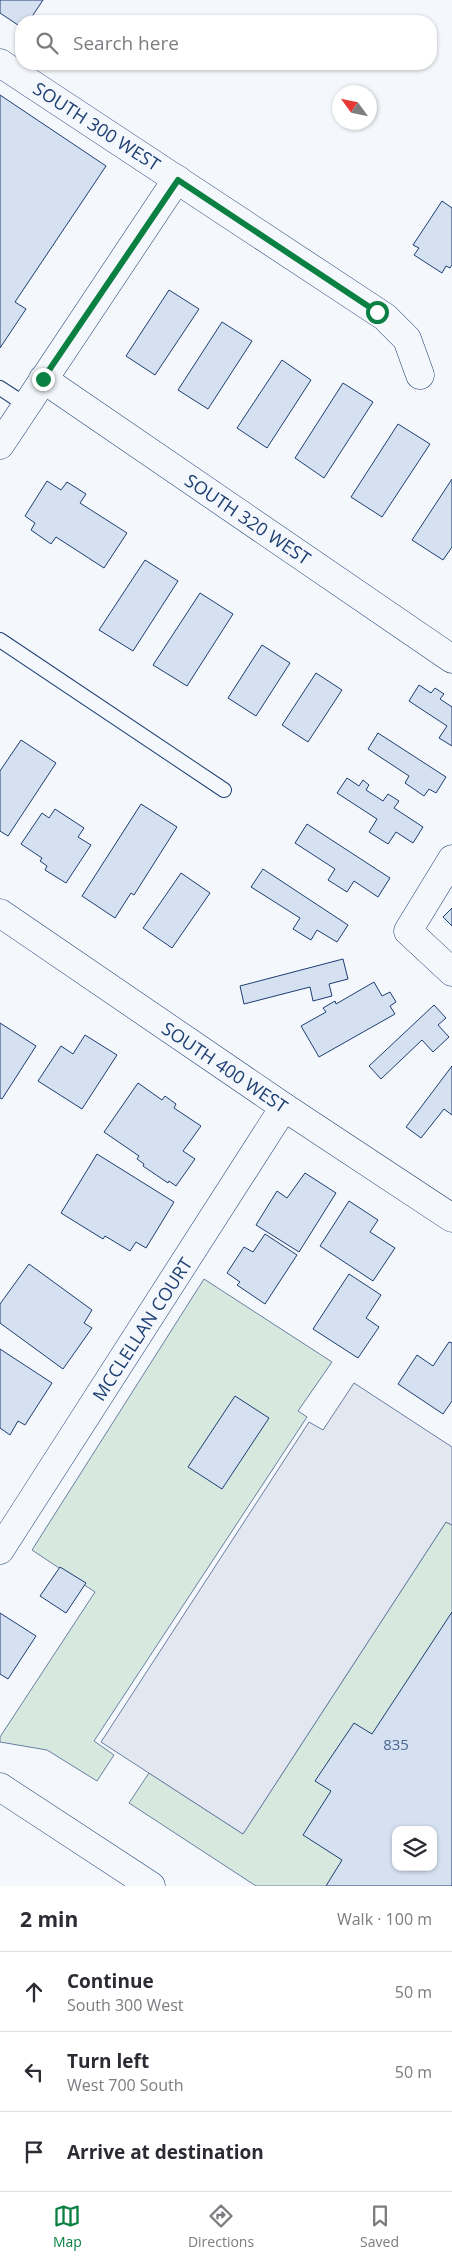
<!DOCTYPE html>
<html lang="en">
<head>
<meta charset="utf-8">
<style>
	:root { --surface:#fff; --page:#f2f2f3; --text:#2b2b33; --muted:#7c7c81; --line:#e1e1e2; --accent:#0b8043 }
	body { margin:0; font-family:"Open Sans",sans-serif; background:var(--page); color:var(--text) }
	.controls { position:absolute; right:15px; bottom:15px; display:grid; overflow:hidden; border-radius:10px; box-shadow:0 1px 4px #0004 }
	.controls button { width:45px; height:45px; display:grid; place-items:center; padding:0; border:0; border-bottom:1px solid var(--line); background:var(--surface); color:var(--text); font:25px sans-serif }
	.compass { position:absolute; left:332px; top:85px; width:45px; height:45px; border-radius:50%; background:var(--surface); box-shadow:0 1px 4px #0004; rotate:303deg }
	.stop { position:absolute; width:15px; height:15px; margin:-11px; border:4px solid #0b8043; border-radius:50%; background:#fff }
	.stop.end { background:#0b8043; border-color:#fff; box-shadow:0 1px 5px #0008 }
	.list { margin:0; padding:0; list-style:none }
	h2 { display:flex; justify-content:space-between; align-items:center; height:65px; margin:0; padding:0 20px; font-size:21px }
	h2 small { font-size:16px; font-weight:400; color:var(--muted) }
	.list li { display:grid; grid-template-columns:32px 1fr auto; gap:15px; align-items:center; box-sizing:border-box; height:80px; padding:0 20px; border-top:1px solid var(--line) }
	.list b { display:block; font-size:19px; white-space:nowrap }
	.list p { margin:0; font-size:16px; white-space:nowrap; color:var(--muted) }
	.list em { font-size:16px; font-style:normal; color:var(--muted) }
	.icon { flex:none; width:28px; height:28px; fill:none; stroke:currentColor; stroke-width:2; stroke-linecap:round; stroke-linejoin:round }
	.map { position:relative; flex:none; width:452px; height:1886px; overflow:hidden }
	.search { position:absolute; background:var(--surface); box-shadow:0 1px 4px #0004; left:15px; right:15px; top:15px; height:55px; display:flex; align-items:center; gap:12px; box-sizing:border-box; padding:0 18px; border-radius:20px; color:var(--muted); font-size:19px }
	.sheet { height:305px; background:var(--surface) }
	nav { display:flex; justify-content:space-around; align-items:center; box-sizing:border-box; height:70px; border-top:1px solid var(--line); background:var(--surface); font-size:14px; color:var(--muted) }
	nav a { display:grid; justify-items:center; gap:2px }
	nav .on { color:var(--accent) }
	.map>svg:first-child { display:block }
	.green { fill:#d7e8df; stroke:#687fa3; fill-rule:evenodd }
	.parking { fill:#e3e8f0; stroke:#687fa3 }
	.building { fill:#d5e0f0; stroke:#1d3f73; fill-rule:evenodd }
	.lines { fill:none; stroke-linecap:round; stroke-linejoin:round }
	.service-casing { stroke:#1d3f73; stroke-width:16 }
	.minor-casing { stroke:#1d3f73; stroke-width:29 }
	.secondary-casing { stroke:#1d3f73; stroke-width:29 }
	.service { stroke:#f4f7fb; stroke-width:14 }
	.minor { stroke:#f4f7fb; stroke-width:28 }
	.secondary { stroke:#f4f7fb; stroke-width:28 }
	.route { stroke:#0b8043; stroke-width:6 }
	.labels { text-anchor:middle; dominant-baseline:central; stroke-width:4; stroke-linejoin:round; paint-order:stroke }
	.number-label { font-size:15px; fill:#4b6792 }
	.street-label { font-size:18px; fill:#1d3f73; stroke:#f4f7fb }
</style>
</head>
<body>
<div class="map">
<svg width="452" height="1886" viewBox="0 0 452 1886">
	<rect width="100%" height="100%" fill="#f4f7fb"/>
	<g class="green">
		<path d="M204 1279 332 1362 298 1411 307 1417 94 1741 114 1755 97 1781 47 1750 0 1742V1737L95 1592 32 1550Z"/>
		<path d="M446 1522 452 1525V1886H256L129 1803 149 1773 243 1834ZM396 1830H433V1867H396Z"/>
	</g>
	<path class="parking" d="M354 1383 452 1447V1525L446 1522 243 1834 101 1742 309 1422 323 1430Z"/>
	<g class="building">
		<path d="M0 0H43L29 21H21V27L0 13Z"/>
		<path d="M0 95 106 166 15 302 26 309 0 348Z"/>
		<path d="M442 201 452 208V265L450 268 446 266 442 273 414 255 419 248 413 245Z"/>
		<path d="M169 290 199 309 155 375 126 356Z"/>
		<path d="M222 322 252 341 208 409 178 390Z"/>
		<path d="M282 360 311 380 267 448 237 428Z"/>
		<path d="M343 383 373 402 324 478 295 458Z"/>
		<path d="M398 424 430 444 382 517 351 497Z"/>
		<path d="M452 479V547L443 560 412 540Z"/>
		<path d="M47 481 61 490 67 482 86 494 80 503 127 533 104 568 56 537 51 544 31 530 35 523 25 516Z"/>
		<path d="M145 560 178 581 133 651 99 630Z"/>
		<path d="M200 593 233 614 187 686 153 665Z"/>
		<path d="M262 645 290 663 256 716 228 698Z"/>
		<path d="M316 673 342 690 308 742 282 725Z"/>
		<path d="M419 685 431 693 435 688 444 694 440 699 452 707V746L439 738 447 726 409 701Z"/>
		<path d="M378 733 446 777 436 793 429 789 424 796 405 783 409 776 368 749Z"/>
		<path d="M21 740 56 763 8 836 0 831V771Z"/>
		<path d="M347 778 359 786 363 780 369 785 366 790 383 801 388 794 399 801 394 808 423 827 413 843 396 832 388 844 369 832 377 819 337 793Z"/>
		<path d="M141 804 177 827 134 895 131 893 115 918 82 896Z"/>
		<path d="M55 809 84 828 78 837 91 845 66 883 45 870 47 866 40 861 42 858 21 844 42 813 49 818Z"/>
		<path d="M307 824 390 878 378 897 354 881 347 892 328 880 335 869 295 843Z"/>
		<path d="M263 869 348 925 337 942 317 930 311 940 293 929 300 918 251 887Z"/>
		<path d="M181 873 210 893 172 948 143 928Z"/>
		<path d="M452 908V926L443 917Z"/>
		<path d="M343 959 348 979 329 984 332 996 313 1001 310 987 244 1004 240 986Z"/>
		<path d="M374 982 382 996 390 992 396 1002 390 1006 395 1014 319 1057 301 1026 326 1012 323 1008 335 1001 336 1004Z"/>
		<path d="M434 1005 446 1018 438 1025 449 1037 433 1052 422 1040 381 1079 369 1066Z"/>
		<path d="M0 1023 36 1046 2 1099 0 1098Z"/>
		<path d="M85 1035 117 1055 82 1109 38 1081 61 1046 73 1054Z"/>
		<path d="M452 1066V1115L444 1109 421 1138 406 1127Z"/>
		<path d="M138 1083 162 1100 165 1096 176 1104 174 1108 201 1126 183 1151 195 1159 176 1186 169 1181 168 1183 143 1166 144 1164 137 1159 139 1156 104 1132Z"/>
		<path d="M97 1154 174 1202 146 1248 136 1242 130 1251 105 1236 103 1239 61 1213Z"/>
		<path d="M305 1173 336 1193 299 1252 256 1225 277 1191 287 1198Z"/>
		<path d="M349 1201 378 1220 370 1232 395 1248 373 1281 320 1246Z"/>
		<path d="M265 1234 297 1255 265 1304 237 1285 240 1282 227 1273 244 1247 253 1252Z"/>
		<path d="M29 1264 92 1310 84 1323 92 1328 63 1369 0 1323V1304Z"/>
		<path d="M349 1274 381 1295 366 1318 379 1327 358 1358 313 1329Z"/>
		<path d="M449 1342 452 1343V1401L443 1414 398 1384 417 1355 433 1366Z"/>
		<path d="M0 1349 52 1383 25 1425 18 1421 10 1435 0 1428Z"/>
		<path d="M235 1396 269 1418 222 1489 188 1467Z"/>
		<path d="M60 1567 86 1583 66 1613 40 1596Z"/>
		<path d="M452 1612V1886H326L342 1860 303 1835 331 1791 315 1781 354 1723 372 1734ZM396 1830H433V1867H396Z"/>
		<path d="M0 1613 36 1636 8 1679 0 1674Z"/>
	</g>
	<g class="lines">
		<defs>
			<g id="service">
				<path d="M0 388 26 405"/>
				<path d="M0 640 224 790"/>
			</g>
			<g id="minor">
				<path d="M0 63 385 317 407 339 420 375"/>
				<path d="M43 379 452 659"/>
				<path d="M0 445 177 179"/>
				<path d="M452 859 408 931 452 972"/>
				<path d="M0 913 284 1107 452 1218"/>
				<path d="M0 1550 284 1107"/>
			</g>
			<path id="secondary" d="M0 1787 151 1886"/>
		</defs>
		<use href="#service" class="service-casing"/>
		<use href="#minor" class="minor-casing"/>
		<use href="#secondary" class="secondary-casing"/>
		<use href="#service" class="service"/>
		<use href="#minor" class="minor"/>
		<use href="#secondary" class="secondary"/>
	</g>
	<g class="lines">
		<path class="route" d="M43 379 178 180 377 312"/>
	</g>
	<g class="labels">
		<g class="number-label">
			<text x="396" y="1744">835</text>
		</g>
		<g class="street-label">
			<text transform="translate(97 126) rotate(33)">SOUTH 300 WEST</text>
			<text transform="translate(248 519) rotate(34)">SOUTH 320 WEST</text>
			<text transform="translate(225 1067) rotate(34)">SOUTH 400 WEST</text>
			<text transform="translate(142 1329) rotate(-57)">MCCLELLAN COURT</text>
		</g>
	</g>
</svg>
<div class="controls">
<button><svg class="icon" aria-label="layers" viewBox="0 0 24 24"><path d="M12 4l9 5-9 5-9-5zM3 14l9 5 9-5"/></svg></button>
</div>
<svg class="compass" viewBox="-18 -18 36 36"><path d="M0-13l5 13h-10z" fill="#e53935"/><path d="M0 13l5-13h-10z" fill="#7c7c81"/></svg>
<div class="stop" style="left:377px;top:312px"></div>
<div class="stop end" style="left:43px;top:379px"></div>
<div class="search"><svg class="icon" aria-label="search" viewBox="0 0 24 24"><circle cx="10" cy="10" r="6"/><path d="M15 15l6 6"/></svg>Search here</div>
</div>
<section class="sheet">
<h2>2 min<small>Walk · 100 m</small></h2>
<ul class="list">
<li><svg class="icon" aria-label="ahead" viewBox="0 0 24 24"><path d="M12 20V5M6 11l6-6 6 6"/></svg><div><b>Continue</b><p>South 300 West</p></div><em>50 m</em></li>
<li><svg class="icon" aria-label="left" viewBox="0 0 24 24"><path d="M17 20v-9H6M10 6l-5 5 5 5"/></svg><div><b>Turn left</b><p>West 700 South</p></div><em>50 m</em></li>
<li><svg class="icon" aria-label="arrive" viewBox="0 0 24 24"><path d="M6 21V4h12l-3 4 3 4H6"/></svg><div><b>Arrive at destination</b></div></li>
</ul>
</section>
<nav>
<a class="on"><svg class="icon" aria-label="map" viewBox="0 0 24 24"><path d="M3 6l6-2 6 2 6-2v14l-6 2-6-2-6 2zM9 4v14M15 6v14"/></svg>Map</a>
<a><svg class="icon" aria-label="directions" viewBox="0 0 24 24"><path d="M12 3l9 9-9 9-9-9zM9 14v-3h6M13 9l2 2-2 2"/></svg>Directions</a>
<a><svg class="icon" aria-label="saved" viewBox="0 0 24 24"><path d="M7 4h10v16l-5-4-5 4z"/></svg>Saved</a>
</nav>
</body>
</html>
